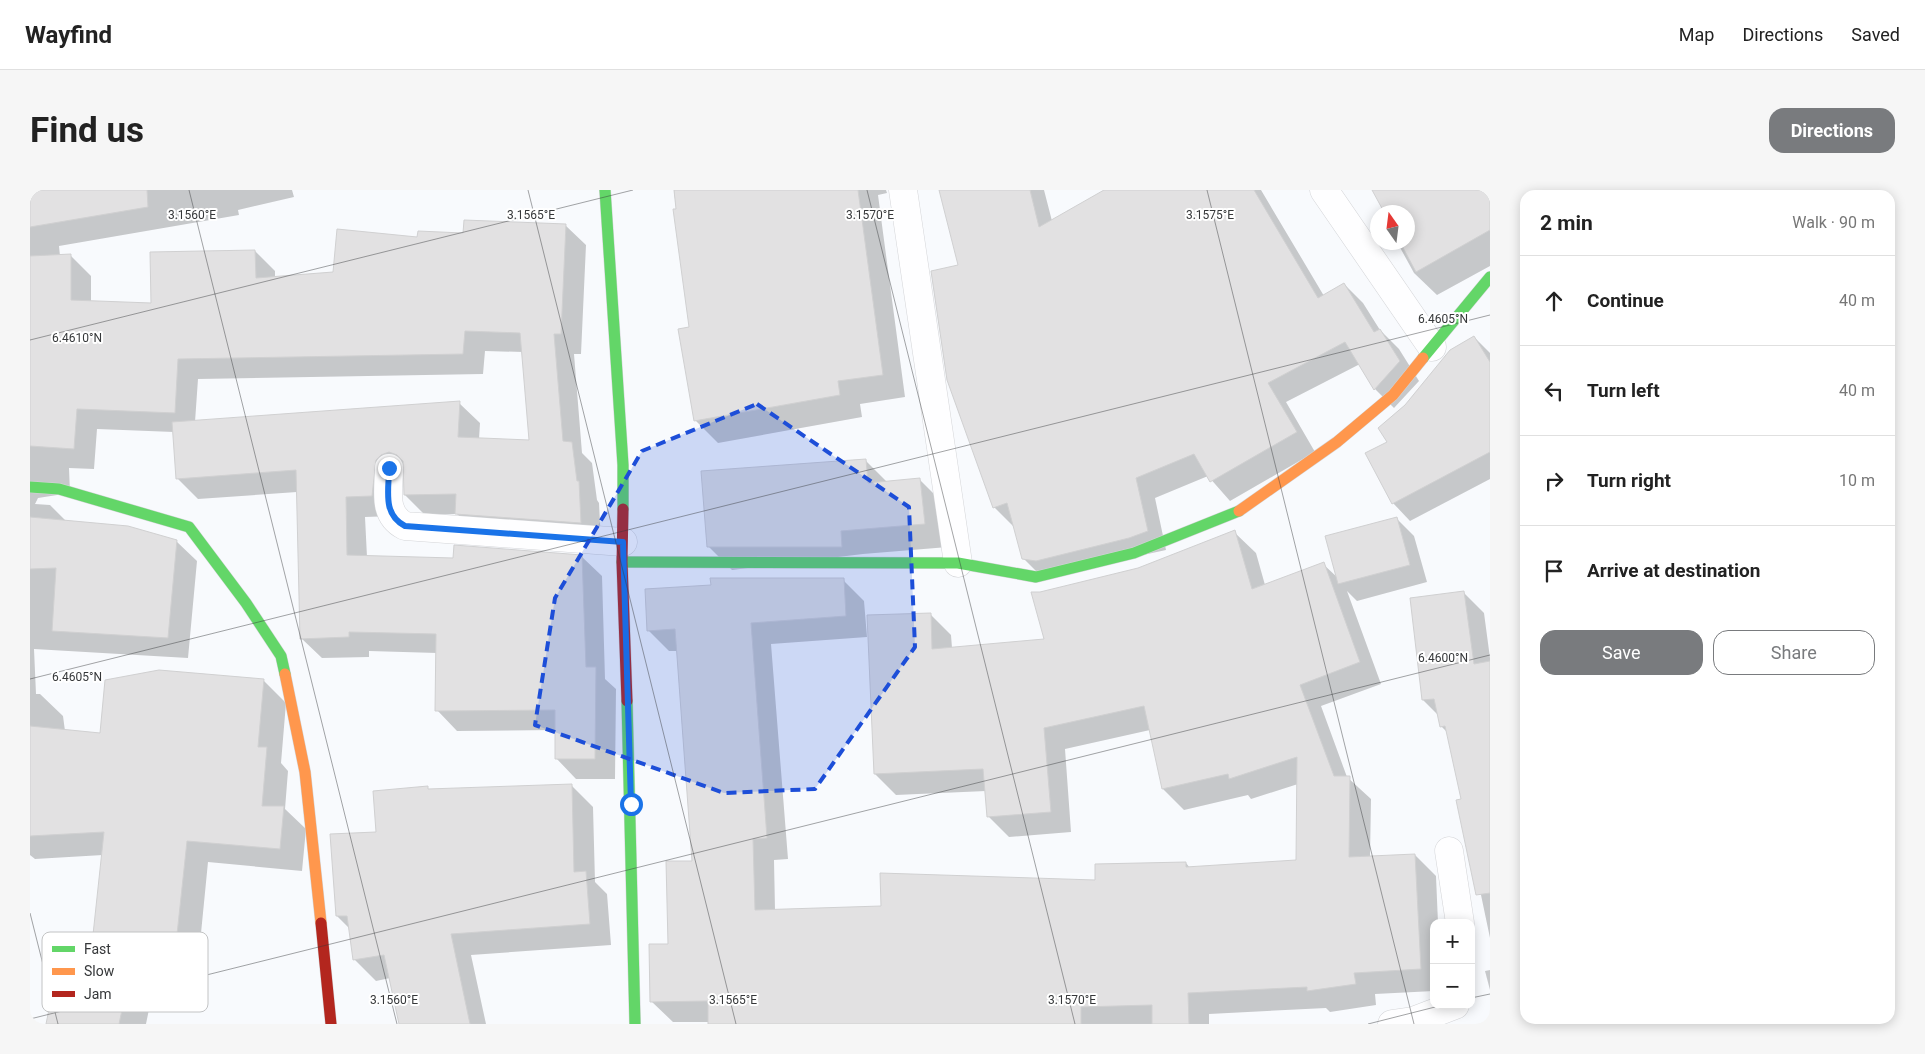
<!DOCTYPE html>
<html lang="en">
<head>
<meta charset="utf-8">
<style>
	:root { --surface:#fff; --page:#f6f6f6; --text:#222; --muted:#767676; --line:#e0e0e0; --accent:#797b7e }
	body { margin:0; font-family:Roboto,sans-serif; background:var(--page); color:var(--text) }
	.controls { position:absolute; right:15px; bottom:15px; display:grid; overflow:hidden; border-radius:10px; box-shadow:0 2px 12px #0003 }
	.controls button { width:45px; height:45px; display:grid; place-items:center; padding:0; border:0; border-bottom:1px solid var(--line); background:var(--surface); color:var(--text); font:25px sans-serif }
	.compass { position:absolute; left:1340px; top:15px; width:45px; height:45px; border-radius:50%; background:var(--surface); box-shadow:0 2px 12px #0003; rotate:346deg }
	.stop { position:absolute; width:15px; height:15px; margin:-11px; border:4px solid #1a73e8; border-radius:50%; background:#fff }
	.stop.end { background:#1a73e8; border-color:#fff; box-shadow:0 1px 5px #0008 }
	.list { margin:0; padding:0; list-style:none }
	h2 { display:flex; justify-content:space-between; align-items:center; height:65px; margin:0; padding:0 20px; font-size:21px }
	h2 small { font-size:16px; font-weight:400; color:var(--muted) }
	.list li { display:grid; grid-template-columns:32px 1fr auto; gap:15px; align-items:center; box-sizing:border-box; height:90px; padding:0 20px; border-top:1px solid var(--line) }
	.list b { display:block; font-size:19px; white-space:nowrap }
	.list em { font-size:16px; font-style:normal; color:var(--muted) }
	.actions { display:flex; gap:10px; padding:15px 20px }
	.actions a { flex:1; padding:11px 0; border:1px solid var(--accent); border-radius:15px; text-align:center; font-size:18px; color:var(--accent) }
	.actions .main { background:var(--accent); color:#fff }
	.icon { flex:none; width:28px; height:28px; fill:none; stroke:currentColor; stroke-width:2; stroke-linecap:round; stroke-linejoin:round }
	.map { position:relative; flex:none; width:1460px; height:834px; overflow:hidden; border-radius:15px }
	header { display:flex; align-items:center; gap:30px; box-sizing:border-box; height:70px; padding:0 25px; background:var(--surface); border-bottom:1px solid var(--line) }
	header strong { font-size:24px }
	nav { display:flex; gap:28px; margin-inline-start:auto; font-size:18px }
	.intro { display:flex; align-items:center; justify-content:space-between; box-sizing:border-box; height:120px; padding:0 30px }
	h1 { margin:0; font-size:35px }
	.button { padding:12px 22px; border-radius:15px; background:var(--accent); color:#fff; font-size:18px; font-weight:700 }
	main { display:flex; gap:30px; padding:0 30px }
	aside { flex:1; background:var(--surface); border-radius:15px; box-shadow:0 2px 12px #0003 }
	.map>svg:first-child { display:block }
	.shadow { fill:#0003; fill-rule:evenodd }
	.building { fill:#e2e1e2; stroke:#d0d0d1 }
	.lines { fill:none; stroke-linecap:round; stroke-linejoin:round }
	.street-casing { stroke:#d4d5d8; stroke-width:29 }
	.fast-casing { stroke:#d4d5d8; stroke-width:12 }
	.slow-casing { stroke:#d4d5d8; stroke-width:12 }
	.jam-casing { stroke:#d4d5d8; stroke-width:12 }
	.street { stroke:#fefeff; stroke-width:28 }
	.fast { stroke:#63d668; stroke-width:11 }
	.slow { stroke:#ff974d; stroke-width:11 }
	.jam { stroke:#b3261e; stroke-width:11 }
	.route { stroke:#1a73e8; stroke-width:6 }
	.marked { fill:#1d4ed8; fill-opacity:0.2; stroke:#1d4ed8; stroke-width:4; stroke-dasharray:10 6; stroke-linejoin:round }
	.ticks { fill:none; stroke:#353739; stroke-width:1; stroke-opacity:0.45 }
	.key { fill:#fff; stroke:#c2c3c4; stroke-width:1 }
	.key-label { font-size:14px; fill:#353739 }
	.ticks-label { font-size:12px; text-anchor:middle; fill:#353739; stroke:#fff; stroke-width:4; stroke-linejoin:round; paint-order:stroke }
</style>
</head>
<body>
<header>
<strong>Wayfind</strong>
<nav><a>Map</a><a>Directions</a><a>Saved</a></nav>
</header>
<div class="intro"><h1>Find us</h1><a class="button">Directions</a></div>
<main>
<div class="map">
<svg width="1460" height="834" viewBox="0 0 1460 834">
	<rect width="100%" height="100%" fill="#f8fafd"/>
	<g class="shadow">
		<path d="M0 0H262L264 7 208 20 209 25 29 56 30 66H41L61 86V112L122 115 225 61 245 81V88L305 83 388 48 535 35 556 55 551 164H544L552 263 562 273 567 310 569 313 571 353 447 344 427 324 395 325 375 305 374 284 372 285 363 326 335 327 337 367 424 369 551 366 572 386 575 489 586 499 585 589H546L526 568V540L427 541 407 520V463L339 461V467L292 468 271 448 267 302 168 309 147 288 144 242 67 239 64 279 39 278 40 303 8 308 5 314 20 315 36 331 146 351 167 371 158 468 4 459 6 504H10L33 526 35 541 71 544 234 491 256 513 251 573 258 581 255 619 276 639 272 681 178 672 167 784 127 780 116 834H17L60 784 73 665 5 669 0 665ZM455 161 493 162 501 251 449 249 450 233 429 213 165 232 168 189 453 184Z"/>
		<path d="M644 0H856L857 3 848 5 875 207 830 214 832 227 688 253 665 230 660 138Z"/>
		<path d="M910 0H1014L1022 31 1076 0H1231L1294 106 1314 94 1333 113 1350 140 1369 159 1389 191 1364 218 1345 199 1330 174 1256 212 1285 262 1200 311 1178 286 1125 308 1136 360 1012 387 993 368 984 337 965 318 918 190 930 76Z"/>
		<path d="M1343 0H1460V76L1407 105 1384 83 1367 52H1378V22H1355Z"/>
		<path d="M1444 147 1460 163V289L1380 331 1363 313 1358 252Z"/>
		<path d="M835 270 858 293 890 290 913 313 918 357 833 364 702 380 678 356Z"/>
		<path d="M1366 328 1384 346 1397 392 1327 411 1317 401 1351 494 1291 516 1317 587 1341 609 1340 667 1385 665 1406 686 1408 733H1404V801L1345 804 1346 815 1300 822 1296 818 1179 824V834H679V832H643L621 811 664 672 648 461H639L618 440 813 390 834 411 837 447 741 454 758 669 744 670 745 720 852 717 1067 692 1156 673 1160 678 1267 671 1268 594 1221 609 1218 605 1154 620 1133 599 1120 540 1035 559 1041 642 979 647 958 626 956 601 866 605 845 584 900 424 921 445 922 458 1016 451 1010 403 1108 379 1204 342 1226 363 1235 395 1293 374 1308 388Z"/>
		<path d="M1433 402 1454 423 1460 468V748L1451 705 1446 700 1433 610 1418 543 1411 536 1409 526 1393 510Z"/>
		<path d="M542 596 563 617 565 692 577 704 581 755 441 765 456 834H370L360 788 346 791 324 769 320 739 307 726 347 644 397 598 399 600Z"/>
		<path d="M1460 780V800L1455 781Z"/>
	</g>
	<g class="building">
		<path d="M0 0H117L118 17 0 37Z"/>
		<path d="M644 0H828L853 185 808 191 810 205 664 231 648 139 659 137 643 19H646Z"/>
		<path d="M909 0H1000L1009 37 1074 0H1224L1288 108 1314 93 1344 142 1350 139 1370 171 1344 200 1315 152 1238 193 1267 242 1180 292 1164 264 1106 288 1118 341 1099 348 1006 371 992 369 977 313 963 318 917 190 901 81 928 75Z"/>
		<path d="M1342 0H1460V40L1386 82 1370 52H1378V22H1354Z"/>
		<path d="M434 30 536 34 531 144H524L533 251 542 252 547 291H549L551 333 425 324 426 304 374 305 373 271 367 265 359 262 351 265 346 270 342 306 316 307 317 365 423 368 424 355 552 365 556 477H566L565 569H525V520L405 521 406 444 319 442V447L270 449 266 280 146 289 142 232 430 211 428 247 499 250 490 143 435 141 433 164 148 169 145 223 47 219 44 259 0 256V66L41 64V110L121 113 120 62 225 60 226 88 303 82 307 39 387 47 388 41 433 43Z"/>
		<path d="M1444 146 1460 172V262L1362 314 1335 263 1357 252 1348 238 1375 215 1420 160Z"/>
		<path d="M836 269 838 293 890 288 895 334 811 341 812 357H677L671 281Z"/>
		<path d="M0 327 98 336 147 350 138 448 22 441 26 378 0 379Z"/>
		<path d="M1367 327 1380 375 1308 394 1295 346Z"/>
		<path d="M1205 340 1222 399 1294 372 1330 472 1270 495 1304 586H1320L1319 667 1385 664 1391 779 1324 783 1326 794 1277 801V797L1158 803 1159 834H1122V815L1051 817V834H678V811L620 812 619 754H638L636 671H662L645 439 617 441 615 399 681 395 680 388H814L816 426 721 433 737 648 723 649 725 720 851 716 850 683 1065 690V674L1156 672V677L1266 670 1267 567 1199 589 1198 584 1132 599 1114 516 1014 538 1021 622 957 627 953 579 844 584 837 425 901 423 902 459 1014 449 1001 402H1010L1108 378Z"/>
		<path d="M1434 401 1444 474 1460 471V703L1446 705 1426 610 1431 609 1415 536 1410 537 1404 509 1392 510 1380 408Z"/>
		<path d="M129 480 234 489 228 557H237L232 616H254L250 659 157 651 145 763 105 759 89 834H16L28 775 59 782 74 642 0 646V536L70 543 75 490Z"/>
		<path d="M542 594 544 682 556 681 560 734 421 744 440 834H369L354 765 323 770 317 726H306L300 644 346 642 343 601 398 596V599Z"/>
	</g>
	<g class="lines">
		<defs>
			<g id="street">
				<path d="M873 0 928 373"/>
				<path d="M1294 0 1402 157"/>
				<path d="M359 278C359 300 352 324 375 336L593 352"/>
				<path d="M1419 661 1430 733"/>
				<path d="M1362 834 1383 831 1425 815"/>
			</g>
			<g id="fast">
				<path d="M575 0 593 275V319"/>
				<path d="M1393 168 1460 87"/>
				<path d="M0 297 29 299 159 337 216 413 251 466 255 484"/>
				<path d="M592 372 928 373 1006 387 1104 363 1209 321"/>
				<path d="M597 511 605 834"/>
			</g>
			<g id="slow">
				<path d="M1209 321 1307 252 1363 205 1393 168"/>
				<path d="M255 484 275 582 291 733"/>
			</g>
			<g id="jam">
				<path d="M593 319 592 372 597 511"/>
				<path d="M291 733 301 834"/>
			</g>
		</defs>
		<use href="#street" class="street-casing"/>
		<use href="#fast" class="fast-casing"/>
		<use href="#slow" class="slow-casing"/>
		<use href="#jam" class="jam-casing"/>
		<use href="#street" class="street"/>
		<use href="#fast" class="fast"/>
		<use href="#slow" class="slow"/>
		<use href="#jam" class="jam"/>
	</g>
	<g class="lines">
		<path class="route" d="M359 278C359 300 352 324 375 336L593 352 601 614"/>
	</g>
	<path class="marked" d="M727 214 879 317 885 457 785 599 694 603 505 535 525 408 612 261Z"/>
	<path class="ticks" d="M159 0 367 834M498 0 706 834M837 0 1045 834M1177 0 1384 834M0 150 603 0M0 489 1460 125M0 723 28 834M1441 808 1460 804M0 829 1460 465M1338 834 1413 815"/>
	<rect x="12" y="742" width="166" height="80" rx="8" class="key"/>
	<rect x="22" y="756" width="23" height="6" fill="#63d668"/>
	<rect x="22" y="778" width="23" height="7" fill="#ff974d"/>
	<rect x="22" y="801" width="23" height="6" fill="#b3261e"/>
	<g class="key-label">
		<text x="54" y="764">Fast</text>
		<text x="54" y="786">Slow</text>
		<text x="54" y="809">Jam</text>
	</g>
	<g class="ticks-label">
		<text x="162" y="29">3.1560°E</text>
		<text x="501" y="29">3.1565°E</text>
		<text x="840" y="29">3.1570°E</text>
		<text x="1180" y="29">3.1575°E</text>
		<text x="1413" y="133">6.4605°N</text>
		<text x="47" y="152">6.4610°N</text>
		<text x="1413" y="472">6.4600°N</text>
		<text x="47" y="491">6.4605°N</text>
		<text x="364" y="814">3.1560°E</text>
		<text x="703" y="814">3.1565°E</text>
		<text x="1042" y="814">3.1570°E</text>
	</g>
</svg>
<div class="controls">
<button>+</button>
<button>−</button>
</div>
<svg class="compass" viewBox="-18 -18 36 36"><path d="M0-13l5 13h-10z" fill="#e53935"/><path d="M0 13l5-13h-10z" fill="#767676"/></svg>
<div class="stop" style="left:601px;top:614px"></div>
<div class="stop end" style="left:359px;top:278px"></div>
</div>
<aside>
<h2>2 min<small>Walk · 90 m</small></h2>
<ul class="list">
<li><svg class="icon" aria-label="ahead" viewBox="0 0 24 24"><path d="M12 20V5M6 11l6-6 6 6"/></svg><div><b>Continue</b></div><em>40 m</em></li>
<li><svg class="icon" aria-label="left" viewBox="0 0 24 24"><path d="M17 20v-9H6M10 6l-5 5 5 5"/></svg><div><b>Turn left</b></div><em>40 m</em></li>
<li><svg class="icon" aria-label="right" viewBox="0 0 24 24"><path d="M7 20v-9h11M14 6l5 5-5 5"/></svg><div><b>Turn right</b></div><em>10 m</em></li>
<li><svg class="icon" aria-label="arrive" viewBox="0 0 24 24"><path d="M6 21V4h12l-3 4 3 4H6"/></svg><div><b>Arrive at destination</b></div></li>
</ul>
<div class="actions"><a class="main">Save</a><a>Share</a></div>
</aside>
</main>
</body>
</html>
